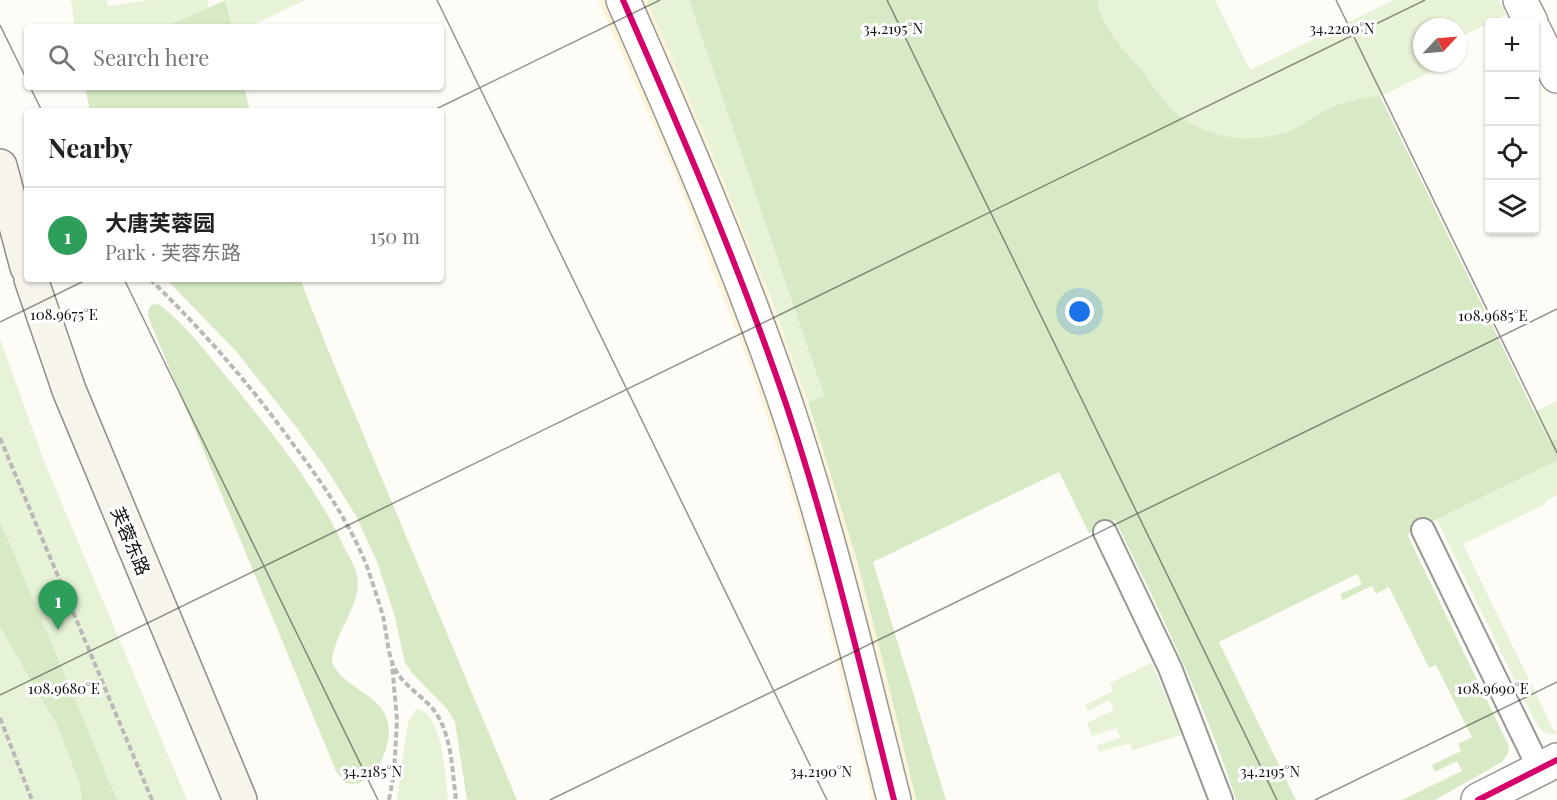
<!DOCTYPE html>
<html lang="en">
<head>
<meta charset="utf-8">
<style>
	:root { --surface:#fff; --page:#f6f6f6; --text:#222; --muted:#767676; --line:#e0e0e0; --accent:#7c3aed }
	body { margin:0; font-family:"Playfair Display","Noto Sans SC",serif; background:var(--page); color:var(--text) }
	.controls { position:absolute; right:18px; top:18px; display:grid; overflow:hidden; border-radius:6px; box-shadow:0 2px 4px #0004 }
	.controls button { width:54px; height:54px; display:grid; place-items:center; padding:0; border:0; border-bottom:2px solid var(--line); background:var(--surface); color:var(--text); font:30px sans-serif }
	.compass { position:absolute; left:1413px; top:18px; width:54px; height:54px; border-radius:50%; background:var(--surface); box-shadow:0 2px 4px #0004; rotate:64deg }
	.you { position:absolute; left:1080px; top:312px; width:21px; height:21px; margin:-15px; border:4px solid #fff; border-radius:50%; background:#1a73e8; box-shadow:0 0 0 9px #1a73e833 }
	.badge { display:grid; place-items:center; width:39px; height:39px; border-radius:50%; background:var(--accent); color:#fff; font-size:20px; font-weight:700 }
	.pin { position:absolute; translate:-50% -50px; filter:drop-shadow(0 2px 3px #0008) }
	.pin::after { content:''; position:absolute; top:32px; width:21px; height:18px; background:inherit; clip-path:polygon(0 0,100% 0,50% 100%) }
	.list { margin:0; padding:0; list-style:none }
	h2 { display:flex; justify-content:space-between; align-items:center; height:78px; margin:0; padding:0 24px; font-size:26px }
	h2 small { font-size:20px; font-weight:400; color:var(--muted) }
	.list li { display:grid; grid-template-columns:39px 1fr auto; gap:18px; align-items:center; box-sizing:border-box; height:96px; padding:0 24px; border-top:2px solid var(--line) }
	.list b { display:block; font-size:22px; white-space:nowrap }
	.list p { margin:0; font-size:20px; white-space:nowrap; color:var(--muted) }
	.list em { font-size:20px; font-style:normal; color:var(--muted) }
	.icon { flex:none; width:33px; height:33px; fill:none; stroke:currentColor; stroke-width:2; stroke-linecap:round; stroke-linejoin:round }
	.map { position:relative; flex:none; width:1557px; height:800px; overflow:hidden }
	.search { position:absolute; background:var(--surface); box-shadow:0 2px 4px #0004; left:24px; top:24px; width:420px; height:66px; display:flex; align-items:center; gap:15px; box-sizing:border-box; padding:0 21px; border-radius:6px; color:var(--muted); font-size:22px }
	.panel { position:absolute; background:var(--surface); box-shadow:0 2px 4px #0004; left:24px; top:108px; width:420px; height:174px; border-radius:6px }
	.map>svg:first-child { display:block }
	.green { fill:#e7f3d7 }
	.forest { fill:#d8eac5 }
	.sand { fill:#fcf4d9 }
	.lines { fill:none; stroke-linecap:round; stroke-linejoin:round }
	.service-casing { stroke:#979795; stroke-width:26 }
	.minor-casing { stroke:#979795; stroke-width:36 }
	.secondary-casing { stroke:#8e8d8b; stroke-width:36 }
	.path { stroke:#b9b9b8; stroke-width:4; stroke-dasharray:6 3; stroke-linecap:butt }
	.service { stroke:#fffffe; stroke-width:22 }
	.minor { stroke:#fffffe; stroke-width:33 }
	.secondary { stroke:#f6f4eb; stroke-width:33 }
	.cycleway-casing { stroke:#fff; stroke-width:10 }
	.cycleway { stroke:#d6006c; stroke-width:6 }
	.ticks { fill:none; stroke:#111; stroke-width:1.5; stroke-opacity:0.45 }
	.labels { text-anchor:middle; dominant-baseline:central; stroke-width:6; stroke-linejoin:round; paint-order:stroke }
	.street-label { font-size:18px; fill:#111; stroke:#fff }
	.ticks-label { font-size:15px; text-anchor:middle; fill:#111; stroke:#fff; stroke-width:6; stroke-linejoin:round; paint-order:stroke }
</style>
</head>
<body>
<div class="map">
<svg width="1557" height="800" viewBox="0 0 1557 800">
	<rect width="100%" height="100%" fill="#fdfcf7"/>
	<g class="green">
		<path d="M71 0H107L108 6 150 0H208V8L164 27H75Z"/>
		<path d="M227 0H305L249 27H232Z"/>
		<path d="M647 0H689L824 397 808 402 770 295Z"/>
		<path d="M1097 0H1215L1250 70 1394 0H1499L1506 15 1458 38V27H1422V63H1449C1432 71 1416 79 1399 87 1393 90 1386 95 1379 96 1362 100 1346 100 1330 107 1318 113 1307 123 1294 128 1257 146 1205 140 1174 112 1161 100 1154 85 1143 72 1125 50 1103 29 1097 0Z"/>
		<path d="M0 339 44 461 187 800H0Z"/>
		<path d="M1557 401V439L1549 443 1534 412Z"/>
		<path d="M1557 461V495L1546 501V504L1463 544 1554 731 1557 730V734C1541 737 1537 724 1530 712L1437 520Z"/>
		<path d="M1152 663 1182 735 1132 750 1130 743 1099 752 1097 745 1120 738 1117 728 1092 736 1087 723 1114 710 1109 700 1088 711 1085 705 1113 691 1110 683Z"/>
		<path d="M416 709C444 712 445 778 448 800H397L408 722Z"/>
	</g>
	<g class="forest">
		<path d="M226 0 232 27H164Z"/>
		<path d="M689 0H1097C1103 30 1125 50 1143 72 1154 86 1162 101 1175 112 1206 140 1258 146 1295 128 1308 122 1319 112 1331 107 1347 101 1363 97 1380 96L1549 442 1557 439V461L1407 534 1509 746 1508 753 1502 762 1435 800H1402L1462 771 1457 761 1435 772 1432 765 1461 751 1458 744 1472 737 1436 665 1429 668 1389 587 1376 594 1372 586 1343 600 1340 594 1362 584 1357 574 1219 642 1296 800H1236C1205 703 1160 611 1115 520L1089 533 1059 472 873 562 946 800H916L883 662 857 561 808 402 824 396Z"/>
		<path d="M85 87H244L250 111H90Z"/>
		<path d="M166 279H300L330 355 517 800H467L455 722 448 710 413 674 405 663 395 617 378 564 356 516 328 471 297 428 235 350Z"/>
		<path d="M158 304C184 322 210 357 230 381 272 433 316 486 344 547 349 556 355 566 357 576 363 605 333 633 332 663 347 694 396 695 388 740 386 751 381 765 373 773 364 783 357 785 345 783L336 771 149 319 148 311 151 305Z"/>
		<path d="M0 521 117 800H82L80 784 57 725 0 627Z"/>
	</g>
	<path class="sand" d="M598 0H647C704 132 761 264 807 401 852 532 884 666 916 800H872L815 573 783 465 747 358 675 174Z"/>
	<g class="lines">
		<defs>
			<g id="service">
				<path d="M1423 530 1539 768"/>
				<path d="M1105 532 1170 668 1221 800"/>
			</g>
			<g id="minor">
				<path d="M623 0C682 134 740 268 787 407 830 536 861 668 894 800"/>
				<path d="M1520 0 1531 22"/>
				<path d="M1534 30 1557 76"/>
				<path d="M1478 800 1557 760"/>
			</g>
			<g id="secondary">
				<path d="M0 166 27 267"/>
				<path d="M31 279 69 390 240 800"/>
			</g>
		</defs>
		<use href="#service" class="service-casing"/>
		<use href="#minor" class="minor-casing"/>
		<use href="#secondary" class="secondary-casing"/>
		<g class="path">
			<path d="M150 279C203 331 249 383 293 444 321 481 348 520 366 564 372 581 378 599 383 616 387 633 387 653 395 669 403 685 421 695 433 709 452 733 452 770 456 800"/>
			<path d="M0 438 152 800"/>
			<path d="M0 718 32 800"/>
			<path d="M389 800 394 773 397 720 392 664"/>
		</g>
		<use href="#service" class="service"/>
		<use href="#minor" class="minor"/>
		<use href="#secondary" class="secondary"/>
		<defs>
			<g id="cycleway">
				<path d="M623 0C682 134 740 268 787 407 830 536 861 668 894 800"/>
				<path d="M1478 800 1557 760"/>
			</g>
		</defs>
		<use href="#cycleway" class="cycleway-casing"/>
		<use href="#cycleway" class="cycleway"/>
	</g>
	<path class="ticks" d="M437 0 827 800M887 0 1277 800M1336 0 1557 453M0 25 27 80M30 87 42 111M432 111 660 0M124 279 378 800M0 322 88 279M0 695 1425 0M550 800 1557 309M1315 800 1557 682"/>
	<g class="labels">
		<g class="street-label">
			<text transform="translate(131 541) rotate(67)">芙蓉东路</text>
		</g>
	</g>
	<g class="ticks-label">
		<text x="893" y="34">34.2195°N</text>
		<text x="1342" y="34">34.2200°N</text>
		<text x="64" y="320">108.9675°E</text>
		<text x="1493" y="321">108.9685°E</text>
		<text x="64" y="694">108.9680°E</text>
		<text x="1493" y="694">108.9690°E</text>
		<text x="372" y="777">34.2185°N</text>
		<text x="821" y="777">34.2190°N</text>
		<text x="1270" y="777">34.2195°N</text>
	</g>
</svg>
<div class="controls">
<button>+</button>
<button>−</button>
<button><svg class="icon" aria-label="locate" viewBox="0 0 24 24"><circle cx="12" cy="12" r="6"/><path d="M12 2v4M12 18v4M2 12h4M18 12h4"/></svg></button>
<button><svg class="icon" aria-label="layers" viewBox="0 0 24 24"><path d="M12 4l9 5-9 5-9-5zM3 14l9 5 9-5"/></svg></button>
</div>
<svg class="compass" viewBox="-18 -18 36 36"><path d="M0-13l5 13h-10z" fill="#e53935"/><path d="M0 13l5-13h-10z" fill="#767676"/></svg>
<div class="you"></div>
<div class="pin badge" style="left:58px;top:630px;background:#2e9e5b">1</div>
<div class="search"><svg class="icon" aria-label="search" viewBox="0 0 24 24"><circle cx="10" cy="10" r="6"/><path d="M15 15l6 6"/></svg>Search here</div>
<section class="panel">
<h2>Nearby<small></small></h2>
<ul class="list">
<li><span class="badge" style="background:#2e9e5b">1</span><div><b>大唐芙蓉园</b><p>Park · 芙蓉东路</p></div><em>150 m</em></li>
</ul>
</section>
</div>
</body>
</html>
